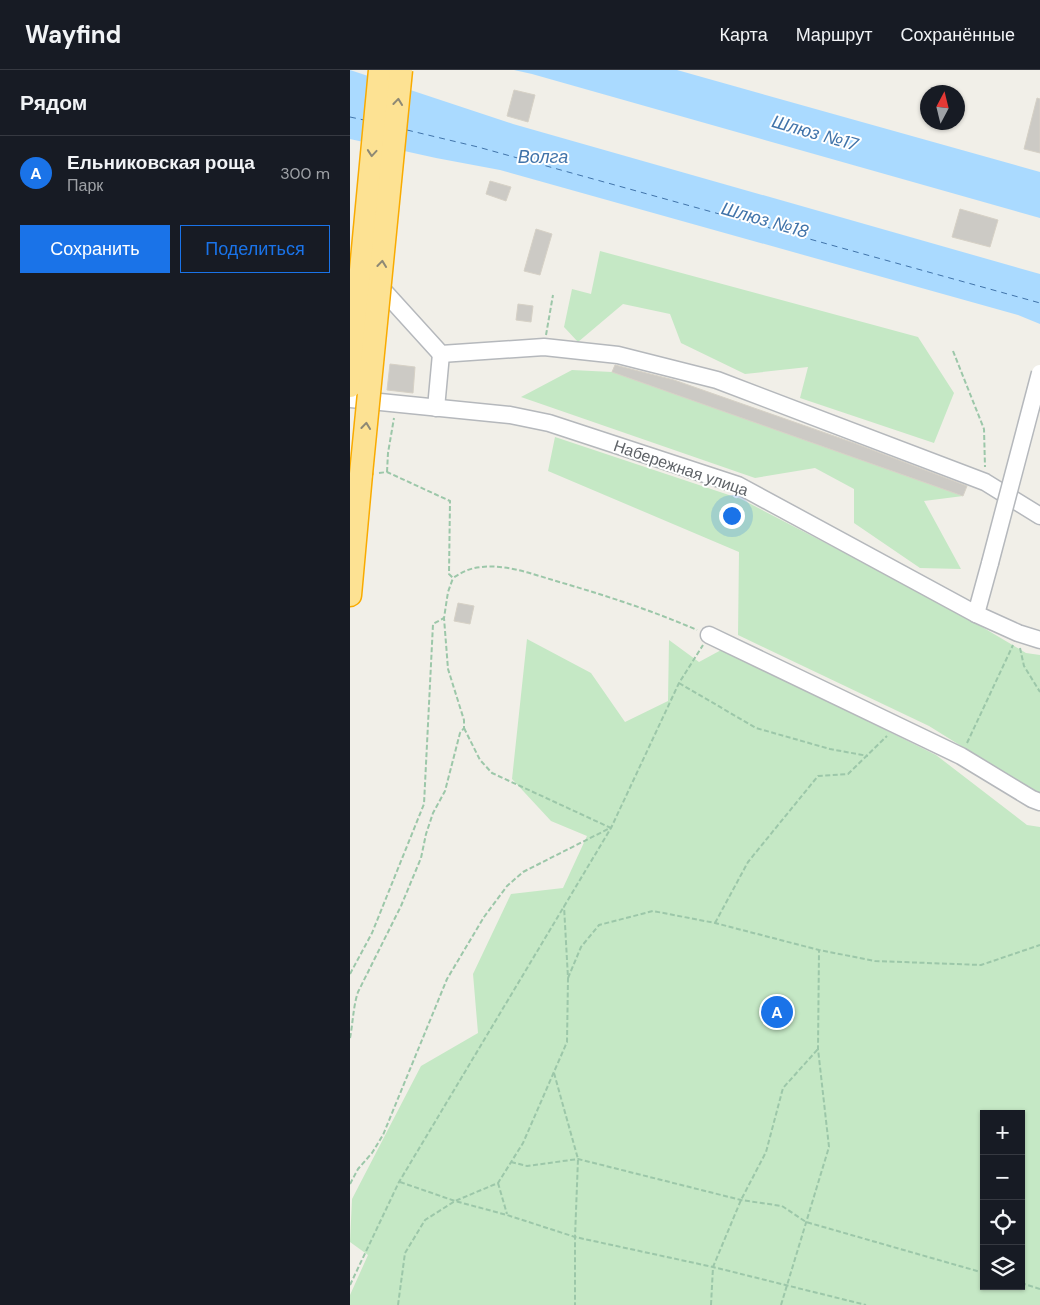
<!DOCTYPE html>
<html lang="ru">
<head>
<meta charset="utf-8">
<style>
	:root { --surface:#171b24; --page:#20242c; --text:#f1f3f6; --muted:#9ea1a6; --line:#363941; --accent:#1a73e8 }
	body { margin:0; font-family:"DM Sans",sans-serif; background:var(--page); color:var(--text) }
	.controls { position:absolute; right:15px; bottom:15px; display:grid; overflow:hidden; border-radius:0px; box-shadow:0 1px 4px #0004 }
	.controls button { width:45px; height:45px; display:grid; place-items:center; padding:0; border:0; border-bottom:1px solid var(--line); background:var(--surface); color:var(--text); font:25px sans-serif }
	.compass { position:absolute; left:570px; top:15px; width:45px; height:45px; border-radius:50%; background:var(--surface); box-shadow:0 1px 4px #0004; rotate:7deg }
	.you { position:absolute; left:381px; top:445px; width:18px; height:18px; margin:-12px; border:4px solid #fff; border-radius:50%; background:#1a73e8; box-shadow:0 0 0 8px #1a73e833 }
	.badge { display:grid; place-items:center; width:32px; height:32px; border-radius:50%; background:var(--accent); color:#fff; font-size:16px; font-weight:700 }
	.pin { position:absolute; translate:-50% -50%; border:2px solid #fff; box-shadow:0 1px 5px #0006 }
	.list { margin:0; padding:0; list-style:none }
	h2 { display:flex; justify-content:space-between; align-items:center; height:65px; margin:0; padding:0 20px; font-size:21px }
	h2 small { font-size:16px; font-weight:400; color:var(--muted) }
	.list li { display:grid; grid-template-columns:32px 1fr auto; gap:15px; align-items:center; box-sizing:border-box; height:75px; padding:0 20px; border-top:1px solid var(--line) }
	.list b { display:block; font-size:19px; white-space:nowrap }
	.list p { margin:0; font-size:16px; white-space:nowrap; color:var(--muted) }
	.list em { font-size:16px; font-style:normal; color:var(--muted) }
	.actions { display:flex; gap:10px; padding:15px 20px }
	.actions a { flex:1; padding:11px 0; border:1px solid var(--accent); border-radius:0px; text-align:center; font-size:18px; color:var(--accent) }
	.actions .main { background:var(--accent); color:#fff }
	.icon { flex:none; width:28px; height:28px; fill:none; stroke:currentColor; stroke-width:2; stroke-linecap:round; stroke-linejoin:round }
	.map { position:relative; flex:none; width:690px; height:1235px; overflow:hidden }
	header { display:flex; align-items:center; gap:30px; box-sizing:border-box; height:70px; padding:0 25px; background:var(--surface); border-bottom:1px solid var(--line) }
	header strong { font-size:24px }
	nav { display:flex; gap:28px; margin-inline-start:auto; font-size:18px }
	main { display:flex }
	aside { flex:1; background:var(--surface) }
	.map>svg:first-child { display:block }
	.green { fill:#c5e8c5; fill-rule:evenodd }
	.water { fill:#aadaff }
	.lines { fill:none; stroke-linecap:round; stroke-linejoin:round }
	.ferry { stroke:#4174aa; stroke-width:1; stroke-dasharray:6 5; stroke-linecap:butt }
	.building { fill:#cccac5; stroke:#d6d1c6 }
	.minor-casing { stroke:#b5b8bc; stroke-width:19 }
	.highway-casing { stroke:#f9ab00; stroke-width:25 }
	.path { stroke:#9cc7a9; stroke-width:2; stroke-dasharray:5 2.5; stroke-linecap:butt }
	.minor { stroke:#fff; stroke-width:16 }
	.highway { stroke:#fde293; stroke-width:22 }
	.minor-bridge-casing { stroke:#b5b8bc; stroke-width:19; stroke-linecap:butt }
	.highway-bridge-casing { stroke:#f9ab00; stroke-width:25; stroke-linecap:butt }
	.minor-bridge { stroke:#fff; stroke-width:16 }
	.highway-bridge { stroke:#fde293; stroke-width:22 }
	.oneway { stroke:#8e8975 }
	.labels { text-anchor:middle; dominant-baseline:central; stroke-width:4; stroke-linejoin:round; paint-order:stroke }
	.street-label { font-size:16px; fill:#5f6368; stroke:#fff }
	.water-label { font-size:18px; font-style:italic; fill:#4174aa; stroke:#fff }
</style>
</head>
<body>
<header>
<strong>Wayfind</strong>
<nav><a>Карта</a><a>Маршрут</a><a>Сохранённые</a></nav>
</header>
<main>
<aside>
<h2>Рядом<small></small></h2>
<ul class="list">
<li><span class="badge">A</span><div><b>Ельниковская роща</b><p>Парк</p></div><em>300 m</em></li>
</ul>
<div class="actions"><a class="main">Сохранить</a><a>Поделиться</a></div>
</aside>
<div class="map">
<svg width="690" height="1235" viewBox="0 0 690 1235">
	<rect width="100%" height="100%" fill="#f1efe8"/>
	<g class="green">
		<path d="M250 181 568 267 604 323 584 373 450 328 458 297 395 304 331 273 320 244 273 234 228 272 214 257 222 219 241 224Z"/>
		<path d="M222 300 262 302 613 426 574 431 611 499 570 498 504 453V419L465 398 405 408 171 327Z"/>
		<path d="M205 367 391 429 595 535 676 583 690 585V725L579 656 388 565 389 482 198 401Z"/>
		<path d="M177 569 241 603 275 652 318 631 319 570 349 592 373 579 586 685 677 755 690 757V1235H0V1225L18 1185 0 1172 2 1129 71 996 128 963 123 904 161 824 213 818 237 766 201 751 162 709ZM634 1044H671V1216H634Z"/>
	</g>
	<g class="water">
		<path d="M0 0 163 54 690 204V254L668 245 150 100 86 88 0 69Z"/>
		<path d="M164 0H327L690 102V148L182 4Z"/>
	</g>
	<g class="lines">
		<g class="ferry">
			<path d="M0 47 14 50"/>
			<path d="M57 60 128 77 690 233"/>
		</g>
	</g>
	<g class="building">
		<path d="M164 20 185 25 178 52 157 46Z"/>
		<path d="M687 28 690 29V83L674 79Z"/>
		<path d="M140 111 161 117 156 131 136 124Z"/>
		<path d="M610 139 648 150 640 177 602 167Z"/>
		<path d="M186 159 202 164 190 205 174 201Z"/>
		<path d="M168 234 183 236 181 252 166 250Z"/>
		<path d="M40 294 65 297 63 323 37 320Z"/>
		<path d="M265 295 324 310 504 373 617 416 613 426 262 302Z"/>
		<path d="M108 533 124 536 120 554 104 551Z"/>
	</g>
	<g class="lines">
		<defs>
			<g id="minor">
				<path d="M22 218 32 219 91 284 194 277 268 285 367 310 635 412 690 446"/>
				<path d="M0 329 160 345 199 353 388 415 626 544 668 563 690 570"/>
				<path d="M86 338 91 284"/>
				<path d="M626 544 640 493"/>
				<path d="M359 565 611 686 682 729 690 732"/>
			</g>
			<path id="highway" d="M0 525 11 404"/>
		</defs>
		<use href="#minor" class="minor-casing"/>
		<use href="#highway" class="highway-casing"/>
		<g class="path">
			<path d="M196 265 203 225"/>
			<path d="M603 281 634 359 635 397"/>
			<path d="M37 402 38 383 44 348"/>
			<path d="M29 403 37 402 100 431 99 504 103 508C112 502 120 498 131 497 156 494 182 504 206 511 254 525 301 540 347 560"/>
			<path d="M670 578 674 596 690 622"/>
			<path d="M329 613 406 658 480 679 518 686"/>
			<path d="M114 658 130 690 142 703 261 758"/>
			<path d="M617 673 663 575"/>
			<path d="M365 853 398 792 468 706 498 704 537 666"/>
			<path d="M0 904 22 863 74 734 83 554 94 548"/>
			<path d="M218 908 231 877 249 855 303 841 365 853 469 880 525 891 631 895 690 875"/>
			<path d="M0 968C3 953 3 937 8 922L51 836 71 788 76 764 83 743 95 721 110 663 114 658V650L98 599 94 548 98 522 103 508"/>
			<path d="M204 1003 228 1089 225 1167V1235"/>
			<path d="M161 1092 177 1096 228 1089 391 1130 432 1136 456 1152 634 1203"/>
			<path d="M50 1112 105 1131 157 1145 225 1167 363 1197 516 1235"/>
			<path d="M148 1113 157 1144"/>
			<path d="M0 1114 8 1099 22 1083 33 1065 97 909 134 847 157 816 173 802 260 758"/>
			<path d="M671 1213 690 1219"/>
			<path d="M0 1215 49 1112 261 758 329 613 353 575"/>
			<path d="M48 1235 55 1183 75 1150 105 1131 148 1113 173 1073 217 972 218 908 214 836"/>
			<path d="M361 1235 363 1197 391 1130 416 1082 433 1018 468 979"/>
			<path d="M431 1235 479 1077 468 979 469 880"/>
		</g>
		<use href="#minor" class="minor"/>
		<use href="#highway" class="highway"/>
		<defs>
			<path id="minor-bridge" d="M640 493 690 303"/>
			<g id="highway-bridge">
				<path d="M0 316 30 0"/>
				<path d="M11 404 51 0"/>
			</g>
		</defs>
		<use href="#minor-bridge" class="minor-bridge-casing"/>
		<use href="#highway-bridge" class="highway-bridge-casing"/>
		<use href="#minor-bridge" class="minor-bridge"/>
		<use href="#highway-bridge" class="highway-bridge"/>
	</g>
	<defs><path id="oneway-chevron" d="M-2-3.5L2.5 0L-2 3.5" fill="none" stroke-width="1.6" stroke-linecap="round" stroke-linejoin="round" transform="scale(1.25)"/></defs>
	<g class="oneway">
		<use href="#oneway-chevron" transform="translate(48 32) rotate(-84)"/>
		<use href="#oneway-chevron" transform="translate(22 83) rotate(95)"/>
		<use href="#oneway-chevron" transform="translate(32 194) rotate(-84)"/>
		<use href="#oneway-chevron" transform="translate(16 356) rotate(-84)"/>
	</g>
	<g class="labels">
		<g class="street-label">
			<text transform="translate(331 398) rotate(19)">Набережная улица</text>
		</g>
		<g class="water-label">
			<text transform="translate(465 63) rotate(16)">Шлюз №17</text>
			<text x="193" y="87">Волга</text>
			<text transform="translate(415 150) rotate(16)">Шлюз №18</text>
		</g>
	</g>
</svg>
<div class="controls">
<button>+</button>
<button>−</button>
<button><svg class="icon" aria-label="locate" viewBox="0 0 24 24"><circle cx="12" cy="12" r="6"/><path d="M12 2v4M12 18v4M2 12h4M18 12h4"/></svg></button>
<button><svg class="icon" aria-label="layers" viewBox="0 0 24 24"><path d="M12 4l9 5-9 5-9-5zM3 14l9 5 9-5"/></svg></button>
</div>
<svg class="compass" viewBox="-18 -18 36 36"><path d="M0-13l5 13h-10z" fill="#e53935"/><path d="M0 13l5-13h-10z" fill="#9ea1a6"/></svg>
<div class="you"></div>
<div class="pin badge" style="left:427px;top:942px">A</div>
</div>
</main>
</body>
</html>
